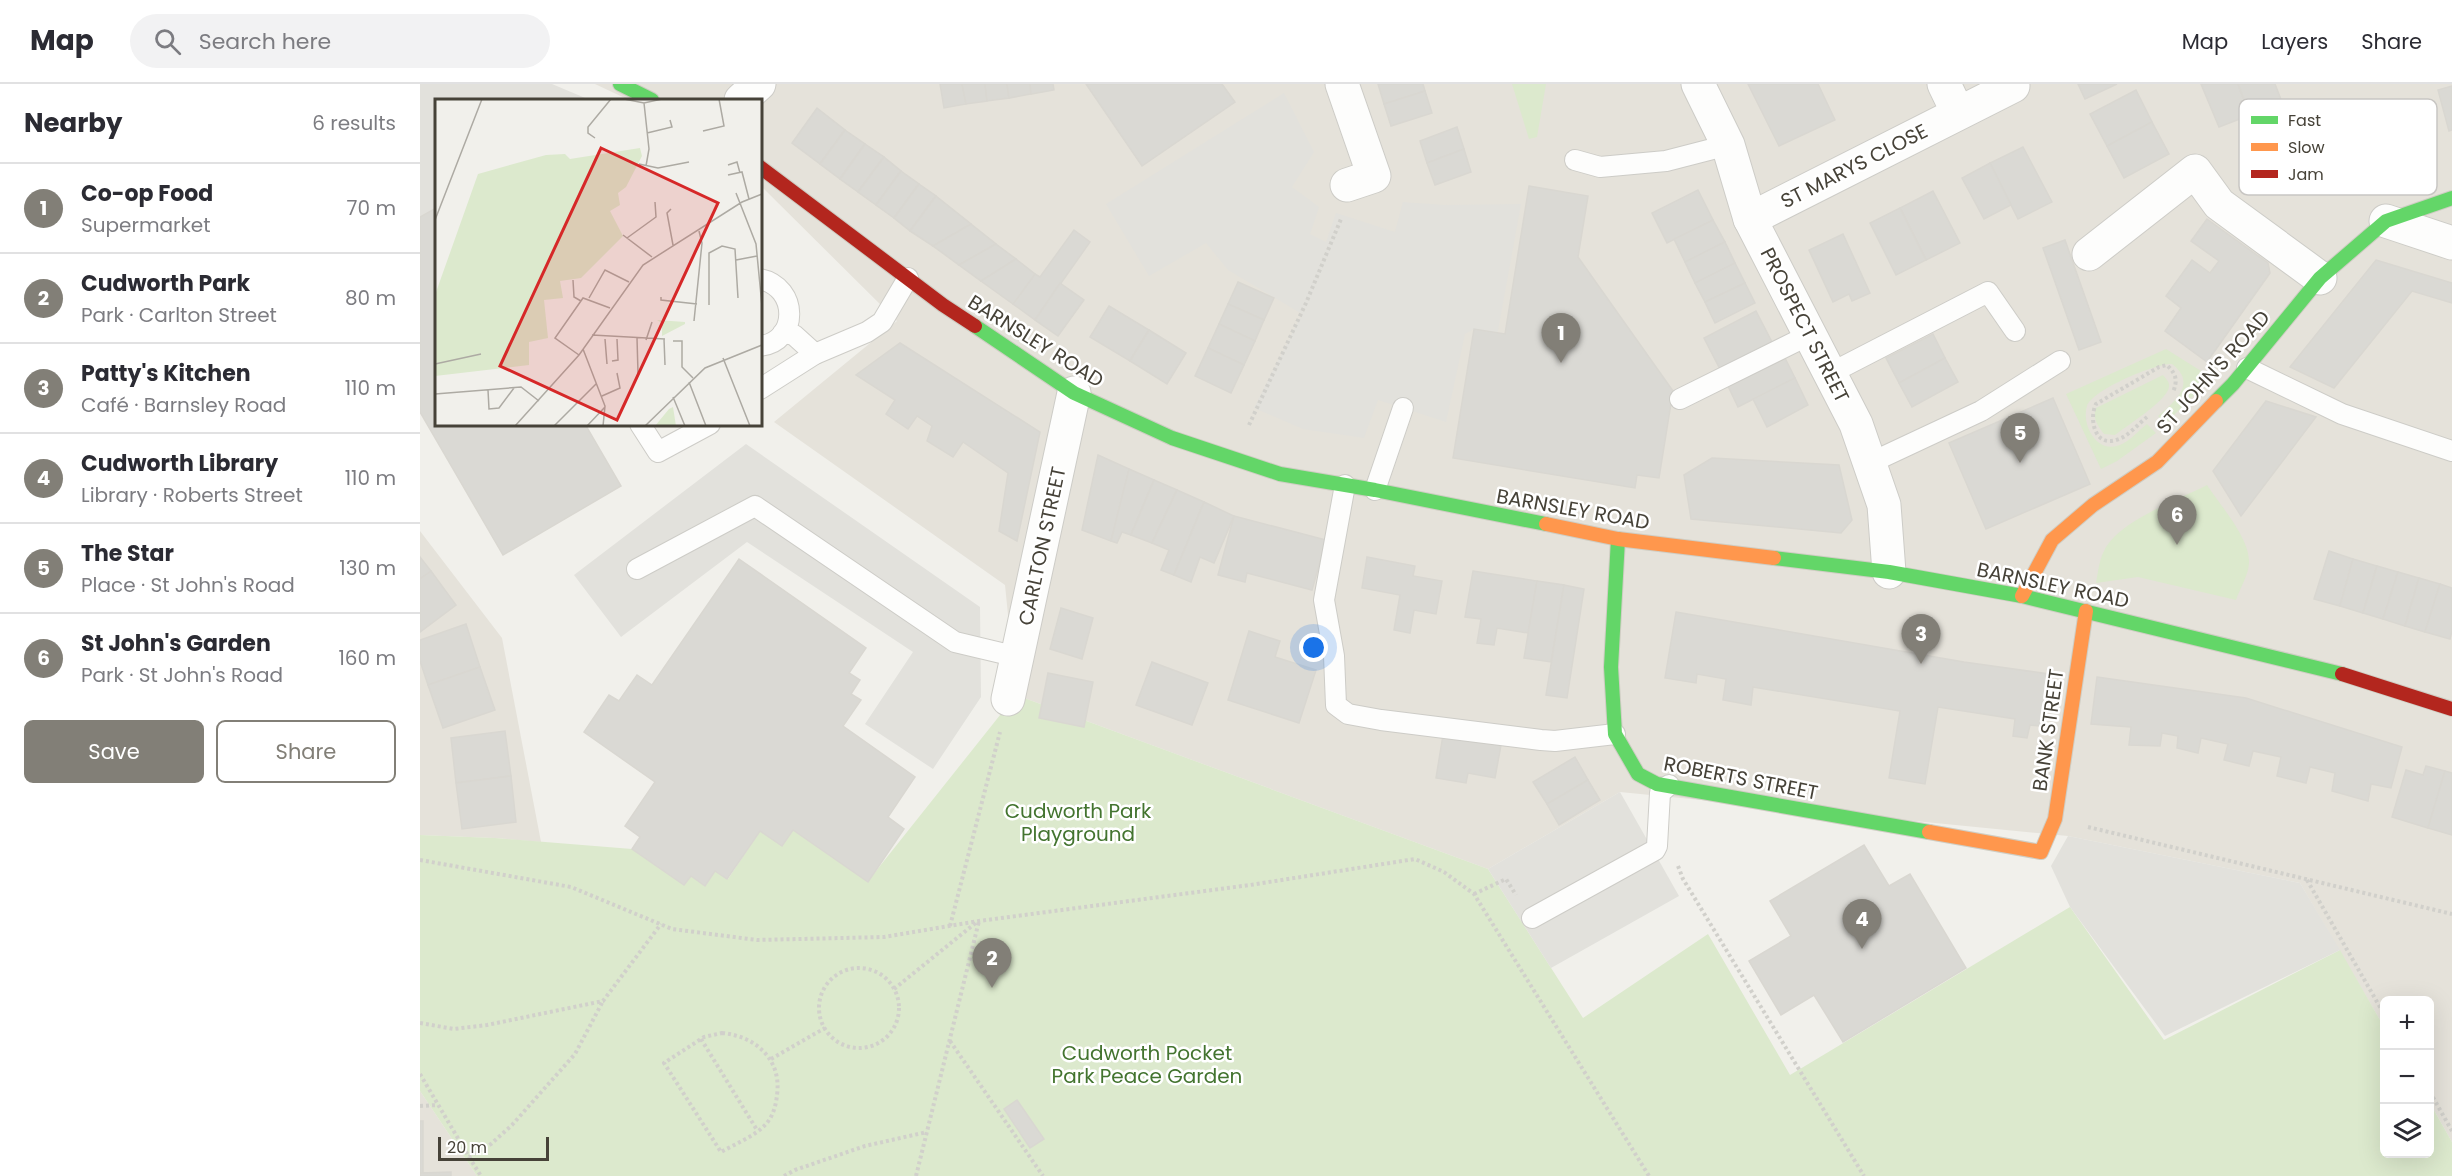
<!DOCTYPE html>
<html lang="en">
<head>
<meta charset="utf-8">
<style>
	:root { --surface:#fff; --page:#f2f2f3; --text:#2b2b33; --muted:#7c7c81; --line:#e1e1e2; --accent:#827f77 }
	body { margin:0; font-family:Poppins,sans-serif; background:var(--page); color:var(--text) }
	.controls { position:absolute; right:18px; bottom:18px; display:grid; overflow:hidden; border-radius:9px; box-shadow:0 6px 24px #0002 }
	.controls button { width:54px; height:54px; display:grid; place-items:center; padding:0; border:0; border-bottom:2px solid var(--line); background:var(--surface); color:var(--text); font:30px sans-serif }
	.scale { position:absolute; left:18px; bottom:15px; width:111px; box-sizing:border-box; padding-left:6px; border:3px solid #464238; border-top:0; font-size:16px; line-height:21px; white-space:nowrap; color:#464238; -webkit-text-stroke:4px #fff; paint-order:stroke }
	.you { position:absolute; left:894px; top:564px; width:21px; height:21px; margin:-15px; border:4px solid #fff; border-radius:50%; background:#1a73e8; box-shadow:0 0 0 9px #1a73e833 }
	.badge { display:grid; place-items:center; width:39px; height:39px; border-radius:50%; background:var(--accent); color:#fff; font-size:20px; font-weight:700 }
	.pin { position:absolute; translate:-50% -50px; filter:drop-shadow(0 2px 3px #0008) }
	.pin::after { content:''; position:absolute; top:32px; width:21px; height:18px; background:inherit; clip-path:polygon(0 0,100% 0,50% 100%) }
	.list { margin:0; padding:0; list-style:none }
	h2 { display:flex; justify-content:space-between; align-items:center; height:78px; margin:0; padding:0 24px; font-size:26px }
	h2 small { font-size:20px; font-weight:400; color:var(--muted) }
	.list li { display:grid; grid-template-columns:39px 1fr auto; gap:18px; align-items:center; box-sizing:border-box; height:90px; padding:0 24px; border-top:2px solid var(--line) }
	.list b { display:block; font-size:22px; white-space:nowrap }
	.list p { margin:0; font-size:20px; white-space:nowrap; color:var(--muted) }
	.list em { font-size:20px; font-style:normal; color:var(--muted) }
	.actions { display:flex; gap:12px; padding:18px 24px }
	.actions a { flex:1; padding:14px 0; border:2px solid var(--accent); border-radius:9px; text-align:center; font-size:21px; color:var(--accent) }
	.actions .main { background:var(--accent); color:#fff }
	.icon { flex:none; width:33px; height:33px; fill:none; stroke:currentColor; stroke-width:2; stroke-linecap:round; stroke-linejoin:round }
	.map { position:relative; flex:none; width:2032px; height:1092px; overflow:hidden }
	header { display:flex; align-items:center; gap:36px; box-sizing:border-box; height:84px; padding:0 30px; background:var(--surface); border-bottom:2px solid var(--line) }
	header strong { font-size:28px }
	nav { display:flex; gap:33px; margin-inline-start:auto; font-size:21px }
	.search { width:420px; height:54px; background:var(--page); display:flex; align-items:center; gap:15px; box-sizing:border-box; padding:0 21px; border-radius:33px; color:var(--muted); font-size:22px }
	main { display:flex }
	aside { flex:1; background:var(--surface) }
	.map>svg:first-child { display:block }
	.residential { fill:#e5e2da }
	.green { fill:#dce9cd }
	.parking { fill:#e2e1dc }
	.building { fill:#dad9d4; stroke:#d9d7d1; stroke-width:1.5 }
	.lines { fill:none; stroke-linecap:round; stroke-linejoin:round }
	.lane-casing { stroke:#cdccc7; stroke-width:22 }
	.street-casing { stroke:#cdccc7; stroke-width:35 }
	.fast-casing { stroke:#cfcdc3; stroke-width:16 }
	.slow-casing { stroke:#cfcdc3; stroke-width:16 }
	.jam-casing { stroke:#cfcdc3; stroke-width:16 }
	.path { stroke:#d1d0cb; stroke-width:4; stroke-dasharray:3 3; stroke-linecap:butt }
	.lane { stroke:#fdfdfc; stroke-width:20 }
	.street { stroke:#fdfdfc; stroke-width:33 }
	.fast { stroke:#63d668; stroke-width:14 }
	.slow { stroke:#ff974d; stroke-width:14 }
	.jam { stroke:#b3261e; stroke-width:14 }
	.labels { text-anchor:middle; dominant-baseline:central; stroke-width:5; stroke-linejoin:round; paint-order:stroke }
	.street-label { font-size:20px; fill:#464238; stroke:#fff }
	.park-label { font-size:20px; fill:#43742f; stroke:#fff }
	.inset-road { fill:none; stroke:#adaaa3; stroke-width:1.5 }
	.view { fill:#d62828; fill-opacity:0.15; stroke:#d62828; stroke-width:3 }
	.inset-edge { fill:none; stroke:#464238; stroke-width:3 }
	.key { fill:#fff; stroke:#c8c6c3; stroke-width:1.5 }
	.key-label { font-size:16px; fill:#464238 }
</style>
</head>
<body>
<header>
<strong>Map</strong>
<div class="search"><svg class="icon" aria-label="search" viewBox="0 0 24 24"><circle cx="10" cy="10" r="6"/><path d="M15 15l6 6"/></svg>Search here</div>
<nav><a>Map</a><a>Layers</a><a>Share</a></nav>
</header>
<main>
<aside>
<h2>Nearby<small>6 results</small></h2>
<ul class="list">
<li><span class="badge">1</span><div><b>Co-op Food</b><p>Supermarket</p></div><em>70 m</em></li>
<li><span class="badge">2</span><div><b>Cudworth Park</b><p>Park · Carlton Street</p></div><em>80 m</em></li>
<li><span class="badge">3</span><div><b>Patty's Kitchen</b><p>Café · Barnsley Road</p></div><em>110 m</em></li>
<li><span class="badge">4</span><div><b>Cudworth Library</b><p>Library · Roberts Street</p></div><em>110 m</em></li>
<li><span class="badge">5</span><div><b>The Star</b><p>Place · St John's Road</p></div><em>130 m</em></li>
<li><span class="badge">6</span><div><b>St John's Garden</b><p>Park · St John's Road</p></div><em>160 m</em></li>
</ul>
<div class="actions"><a class="main">Save</a><a>Share</a></div>
</aside>
<div class="map">
<svg width="2032" height="1092" viewBox="0 0 2032 1092">
	<rect width="100%" height="100%" fill="#f1f0eb"/>
	<g class="residential">
		<path d="M175 0H2032V1058L2010 1019V916H1964V943L1880 799 1648 752 1200 708 1068 785 596 611 585 501 354 338 477 237 341 102 340 16H209Z"/>
		<path d="M0 447 82 554 121 758 75 754 0 751Z"/>
		<path d="M0 1007 57 1092H0Z"/>
	</g>
	<g class="green">
		<path d="M1092 0H1126L1117 53 1109 55Z"/>
		<path d="M1746 265 1789 292 1777 308 1745 340 1738 332C1756 317 1777 299 1752 280 1736 279 1672 306 1667 322 1661 342 1678 372 1702 360 1711 356 1719 346 1727 340L1736 349 1697 377 1681 385 1646 310Z"/>
		<path d="M1743 291C1746 295 1750 298 1749 303 1747 317 1706 342 1695 351L1684 350C1678 342 1672 334 1676 324Z"/>
		<path d="M1787 401C1800 421 1828 452 1829 476 1830 489 1820 504 1816 516L1718 493 1676 499C1678 489 1679 476 1684 467 1698 437 1758 416 1787 401Z"/>
		<path d="M596 611 1068 785 1163 934 1288 850 1370 991 1650 823 1744 956 1920 866 1964 943V1070H2010V1019L2032 1058V1092H57L0 1007V751L75 754 212 765 264 801 271 792 285 802 295 787 308 795 340 747 373 746 448 797Z"/>
	</g>
	<g class="parking">
		<path d="M0 0H132L170 16H16V124L0 133Z"/>
		<path d="M864 9 894 68 872 103 899 123 890 150 906 158 916 129 975 148 983 118 1024 121 1101 120 1077 252 1054 245 1045 250 1026 338 958 316 944 354 883 345 834 324 882 230 808 186 786 159 729 192 686 120Z"/>
		<path d="M326 360 560 523 561 613 513 685 445 640 493 568 327 458 201 553 154 491Z"/>
		<path d="M1200 708 1259 812 1131 884 1068 785Z"/>
		<path d="M1648 752 1880 799 1920 866 1745 952 1650 823 1631 782Z"/>
	</g>
	<g class="building">
		<path d="M520 0H542L546 20 524 24Z"/>
		<path d="M542 0H565L567 17 546 20Z"/>
		<path d="M565 0H587L589 14 567 17Z"/>
		<path d="M587 0H610L611 10 589 14Z"/>
		<path d="M610 0H633L634 6 611 10Z"/>
		<path d="M666 0H802L815 18 722 82Z"/>
		<path d="M958 0H1003L1005 7 964 20Z"/>
		<path d="M1328 0H1398L1415 36 1359 62Z"/>
		<path d="M1658 0H1697L1665 15Z"/>
		<path d="M1781 0H1818L1830 31 1799 43Z"/>
		<path d="M1818 0H1855L1862 18 1830 31Z"/>
		<path d="M2032 2V46L2029 47 2018 6Z"/>
		<path d="M1716 6 1732 38 1687 62 1670 30Z"/>
		<path d="M1005 7 1012 29 971 42 964 20Z"/>
		<path d="M397 24 425 46 400 80 372 59Z"/>
		<path d="M1732 38 1749 70 1704 94 1687 62Z"/>
		<path d="M1037 43 1044 65 1007 79 1000 57Z"/>
		<path d="M425 46 445 60 420 95 400 80Z"/>
		<path d="M445 60 464 73 438 108 420 95Z"/>
		<path d="M1603 63 1632 118 1598 135 1570 79Z"/>
		<path d="M1044 65 1051 88 1015 101 1007 79Z"/>
		<path d="M464 73 481 87 456 121 438 108Z"/>
		<path d="M1570 79 1591 121 1564 135 1542 94Z"/>
		<path d="M481 87 499 100 474 134 456 121Z"/>
		<path d="M499 100 516 112 490 147 474 134Z"/>
		<path d="M1109 102 1168 112 1158 173 1253 307 1239 394 1217 391 1215 404 1033 374 1054 245 1085 250Z"/>
		<path d="M1278 106 1293 136 1247 159 1232 129Z"/>
		<path d="M1513 107 1540 159 1506 176 1480 124Z"/>
		<path d="M516 112 551 140 513 162 490 147Z"/>
		<path d="M16 124V340H165L201 402 83 471 0 328V133Z"/>
		<path d="M1480 124 1506 176 1476 191 1450 139Z"/>
		<path d="M1787 135 1848 179 1850 189 1787 278 1745 247 1761 224 1746 212 1772 176 1790 189 1799 177 1771 157Z"/>
		<path d="M1293 136 1305 158 1265 178 1254 155Z"/>
		<path d="M551 140 576 160 539 181 513 162Z"/>
		<path d="M654 146 670 158 615 236 593 220 615 190 620 193Z"/>
		<path d="M1423 150 1450 209 1432 217 1429 210 1413 218 1389 166Z"/>
		<path d="M1645 156 1681 258 1659 266 1623 164Z"/>
		<path d="M1305 158 1315 179 1275 199 1265 178Z"/>
		<path d="M576 160 596 175 561 197 539 181Z"/>
		<path d="M596 175 615 190 593 220 561 197Z"/>
		<path d="M1956 176 2032 199V219L1992 207 1914 304 1870 283Z"/>
		<path d="M1315 179 1325 199 1285 218 1275 199Z"/>
		<path d="M818 198 854 214 844 236 808 220Z"/>
		<path d="M640 199 664 216 638 252 615 236Z"/>
		<path d="M1325 199 1335 219 1295 239 1285 218Z"/>
		<path d="M808 220 844 236 835 257 799 240Z"/>
		<path d="M689 222 729 246 710 277 670 253Z"/>
		<path d="M1336 227 1354 262 1302 289 1284 254Z"/>
		<path d="M799 240 835 257 824 281 788 264Z"/>
		<path d="M729 246 766 269 747 300 710 277Z"/>
		<path d="M1513 250 1525 274 1479 299 1466 274Z"/>
		<path d="M480 259 620 348 597 457 579 447 588 389 543 358 533 373 507 357 512 342 497 332 488 345 466 330 475 316 436 291Z"/>
		<path d="M788 264 824 281 811 309 775 292Z"/>
		<path d="M1365 274 1375 294 1318 323 1308 302Z"/>
		<path d="M1525 274 1538 298 1492 323 1479 299Z"/>
		<path d="M1375 294 1388 321 1347 343 1333 315Z"/>
		<path d="M1633 314 1670 400 1566 445 1529 359Z"/>
		<path d="M1846 317 1896 333 1821 432 1793 387Z"/>
		<path d="M678 371 709 385 691 457 662 446Z"/>
		<path d="M1292 374 1419 381 1432 436 1421 449 1271 435 1264 391Z"/>
		<path d="M709 385 734 396 711 451 702 448 697 459 691 457Z"/>
		<path d="M734 396 757 406 732 459 711 451Z"/>
		<path d="M757 406 784 418 754 491 741 486 749 466 732 459Z"/>
		<path d="M784 418 814 432 794 479 780 473 771 498 754 491Z"/>
		<path d="M814 432 906 456 892 506 827 489 825 498 798 491Z"/>
		<path d="M1909 467 1933 475 1920 522 1894 515Z"/>
		<path d="M0 473 11 487 0 495Z"/>
		<path d="M947 473 995 482 993 492 1022 497 1016 530 994 526 990 549 974 546 980 511 942 504Z"/>
		<path d="M319 475 446 564 429 589 440 596 431 610 441 616 423 642 495 693 468 733 484 745 448 798 373 746 362 762 340 747 307 795 295 787 285 802 271 792 264 801 212 765 220 753 205 742 235 698 164 648 189 611 199 617 217 591 232 601Z"/>
		<path d="M1933 475 1957 482 1943 529 1920 522Z"/>
		<path d="M1957 482 1978 488 1963 535 1943 529Z"/>
		<path d="M11 487 36 521 0 548V495Z"/>
		<path d="M1053 487 1117 497 1108 549 1077 544 1074 561 1057 559 1061 535 1045 533Z"/>
		<path d="M1978 488 1999 494 1985 542 1963 535Z"/>
		<path d="M1999 494 2020 500 2005 548 1985 542Z"/>
		<path d="M1117 497 1144 501 1131 578 1104 574Z"/>
		<path d="M2020 500 2032 504V547L2030 555 2005 548Z"/>
		<path d="M1144 501 1164 505 1147 614 1126 611Z"/>
		<path d="M641 524 673 534 662 575 630 565Z"/>
		<path d="M1256 528 1544 578 1629 590 1620 642 1610 641 1607 654 1593 652 1595 635 1518 623 1505 700 1469 694 1480 627 1333 603 1331 621 1303 616 1306 595 1277 590 1276 599 1245 594Z"/>
		<path d="M46 540 60 583 8 601 0 577V556Z"/>
		<path d="M829 547 860 557 855 573 896 586 879 639 808 616Z"/>
		<path d="M732 578 788 599 772 641 716 621Z"/>
		<path d="M60 583 75 626 23 644 8 601Z"/>
		<path d="M628 589 673 598 664 643 619 634Z"/>
		<path d="M1677 593 1826 614 1982 663 1971 704 1951 700 1948 717 1912 707 1915 689 1890 683 1886 699 1857 692 1861 673 1833 667 1829 682 1804 676 1808 660 1781 654 1778 669 1757 664 1758 652 1742 649 1740 662 1709 661 1711 643 1671 640Z"/>
		<path d="M85 647 91 692 36 699 31 654Z"/>
		<path d="M1023 651 1081 661 1075 694 1048 689 1046 699 1016 694Z"/>
		<path d="M1155 673 1168 696 1127 720 1113 698Z"/>
		<path d="M2006 682 2025 687 2008 744 1972 733 1986 686 2003 691Z"/>
		<path d="M2025 687 2032 689V751L2008 744Z"/>
		<path d="M91 692 96 738 42 745 36 699Z"/>
		<path d="M1168 696 1180 716 1139 741 1127 720Z"/>
		<path d="M1444 761 1469 802 1490 790 1546 884 1423 958 1394 911 1361 931 1329 877 1371 852 1350 817Z"/>
		<path d="M597 1016 624 1055 610 1064 584 1025Z"/>
		<rect x="0" y="1037" width="3" height="52"/>
		<path d="M31 1088V1092H0V1089Z"/>
	</g>
	<g class="lines">
		<defs>
			<g id="lane">
				<path d="M1155 76 1180 83 1246 77 1308 61"/>
				<path d="M340 195C379 203 379 258 340 262"/>
				<path d="M363 249 374 251 395 270"/>
				<path d="M1827 284 1922 330 2032 367"/>
				<path d="M1409 290 1568 208 1595 247"/>
				<path d="M340 305 395 270 447 248 462 238 488 194"/>
				<path d="M1260 315 1389 251"/>
				<path d="M220 340 238 368 290 340"/>
				<path d="M1450 379 1561 327 1640 277"/>
				<path d="M925 401 904 516 914 572 916 621 928 630 961 636 1121 656 1135 657 1195 650"/>
				<path d="M955 406 983 324"/>
				<path d="M217 485 335 422 535 558 598 573"/>
				<path d="M1112 834 1235 766 1237 762 1240 709 1249 701"/>
			</g>
			<g id="street">
				<path d="M922 0 954 92 927 101"/>
				<path d="M1278 0 1308 61 1330 135 1436 340 1464 421 1469 488"/>
				<path d="M1524 0 1538 29"/>
				<path d="M321 16 339 0"/>
				<path d="M1330 135 1593 2"/>
				<path d="M1966 137 2032 159"/>
				<path d="M1669 170 1775 87 1799 120 1900 194"/>
				<path d="M588 615 654 309"/>
			</g>
			<g id="fast">
				<path d="M200 0 232 16"/>
				<path d="M555 242 654 309 752 354 860 390 955 406 1126 440"/>
				<path d="M1796 317 1813 300 1900 194 1966 137 2032 114"/>
				<path d="M1198 455 1191 583 1195 650 1218 690 1237 700 1509 748"/>
				<path d="M1354 474 1469 488 1602 512 1922 590"/>
			</g>
			<g id="slow">
				<path d="M1126 440 1198 455 1354 474"/>
				<path d="M1602 512 1632 456 1673 421 1737 378 1796 317"/>
				<path d="M1509 748 1621 768 1635 735 1666 527"/>
			</g>
			<g id="jam">
				<path d="M340 83 523 221 555 242"/>
				<path d="M1922 590 2032 625"/>
			</g>
		</defs>
		<use href="#lane" class="lane-casing"/>
		<use href="#street" class="street-casing"/>
		<use href="#fast" class="fast-casing"/>
		<use href="#slow" class="slow-casing"/>
		<use href="#jam" class="jam-casing"/>
		<g class="path">
			<path d="M1727 333C1718 340 1708 353 1696 356 1674 363 1669 334 1676 320L1739 283 1747 281C1756 290 1758 296 1753 308"/>
			<path d="M829 341 886 219 921 135"/>
			<path d="M1668 743 2032 830"/>
			<path d="M0 776 151 803 252 845 337 856 464 853 559 837 830 801 995 775 1024 788 1054 810 1229 1092"/>
			<path d="M1258 782 1263 795 1444 1092"/>
			<path d="M1887 796 1964 930"/>
			<path d="M1054 810 1086 795 1096 811"/>
			<path d="M530 842 580 648"/>
			<circle cx="439" cy="924" r="40"/>
			<path d="M474 905 558 837"/>
			<path d="M0 939 34 945 67 941 183 917 241 840"/>
			<path d="M302 949C335 952 362 975 357 1011 356 1021 353 1033 345 1041 335 1052 315 1060 301 1068L244 979 284 953Z"/>
			<path d="M281 955 337 1046"/>
			<path d="M530 957 623 1092"/>
			<path d="M351 975 405 944"/>
			<path d="M0 990 49 1073 71 1060 92 1041 155 970 183 917"/>
			<path d="M2010 1008 2032 1047"/>
			<path d="M0 1022 18 1021"/>
			<path d="M49 1073 61 1092"/>
			<path d="M364 1092 375 1086 445 1062 507 1048"/>
			<path d="M496 1092 559 837"/>
		</g>
		<use href="#lane" class="lane"/>
		<use href="#street" class="street"/>
		<use href="#fast" class="fast"/>
		<use href="#slow" class="slow"/>
		<use href="#jam" class="jam"/>
	</g>
	<g class="labels">
		<g class="street-label">
			<text transform="translate(1434 82) rotate(-27)">ST MARYS CLOSE</text>
			<text transform="translate(1385 241) rotate(63)">PROSPECT STREET</text>
			<text transform="translate(616 257) rotate(32)">BARNSLEY ROAD</text>
			<text transform="translate(1793 288) rotate(-48)">ST JOHN'S ROAD</text>
			<text transform="translate(1153 425) rotate(10)">BARNSLEY ROAD</text>
			<text transform="translate(622 462) rotate(-78)">CARLTON STREET</text>
			<text transform="translate(1633 501) rotate(12)">BARNSLEY ROAD</text>
			<text transform="translate(1628 646) rotate(-82)">BANK STREET</text>
			<text transform="translate(1321 694) rotate(11)">ROBERTS STREET</text>
		</g>
		<g class="park-label">
			<text x="658" y="727">Cudworth Park<tspan x="658" dy="23">Playground</tspan></text>
			<text x="727" y="969">Cudworth Pocket<tspan x="727" dy="23">Park Peace Garden</tspan></text>
		</g>
	</g>
	<g transform="translate(15 15)">
		<rect width="327" height="327" fill="#f1f0eb"/>
		<path d="M205 49 207 57 191 88 183 94 185 106 175 112 188 137 146 179 125 182 128 199 109 201 113 239 94 243V266L0 277V196L43 75 111 56 130 55 135 60ZM222 221 250 223V225L227 237V224ZM238 308 241 327H220L234 310Z" fill="#dce9cd"/>
		<path class="inset-road" d="M189 0 209 4 227 0M209 4 214 50 211 67M268 32 289 27 284 0M212 34 237 28 235 21M160 39 153 34V28L176 0M204 65 223 69 254 63M293 66 302 63 305 74M293 76 307 73 314 100M301 94 321 145 327 207M236 110 232 114 238 146M0 121 47 0M188 136 217 158M192 139 221 118 220 103M301 161 322 157M138 181 139 198 146 202M226 198V201L262 205M154 199 170 171 194 183M274 206V154L287 147 300 150 303 199M259 222 267 144 264 132M157 236 230 240M202 239 203 274M170 240 172 265M229 240 230 266M211 241 217 223M238 242H247V268L258 279M148 250 170 307 168 327M144 256 120 239 148 199 175 209M288 259 315 327M177 262 183 261 182 240M0 265 46 255M254 283 271 327M53 291 54 310 64 309 79 289M0 295 86 288 104 302M167 297 185 289 182 274M238 298 250 327M80 327 144 256 208 166 307 103 327 95M119 327 161 285M152 327 170 308M210 327 270 269 327 246"/>
		<path class="view" d="M166 49 283 104 182 321 65 267Z"/>
		<rect width="327" height="327" class="inset-edge"/>
	</g>
	<rect x="1819" y="15" width="198" height="96" rx="9" class="key"/>
	<rect x="1831" y="32" width="27" height="8" fill="#63d668"/>
	<rect x="1831" y="59" width="27" height="8" fill="#ff974d"/>
	<rect x="1831" y="86" width="27" height="8" fill="#b3261e"/>
	<g class="key-label">
		<text x="1868" y="42">Fast</text>
		<text x="1868" y="69">Slow</text>
		<text x="1868" y="96">Jam</text>
	</g>
</svg>
<div class="controls">
<button>+</button>
<button>−</button>
<button><svg class="icon" aria-label="layers" viewBox="0 0 24 24"><path d="M12 4l9 5-9 5-9-5zM3 14l9 5 9-5"/></svg></button>
</div>
<div class="scale">20 m</div>
<div class="you"></div>
<div class="pin badge" style="left:1141px;top:279px">1</div>
<div class="pin badge" style="left:572px;top:904px">2</div>
<div class="pin badge" style="left:1501px;top:580px">3</div>
<div class="pin badge" style="left:1442px;top:865px">4</div>
<div class="pin badge" style="left:1600px;top:379px">5</div>
<div class="pin badge" style="left:1757px;top:461px">6</div>
</div>
</main>
</body>
</html>
